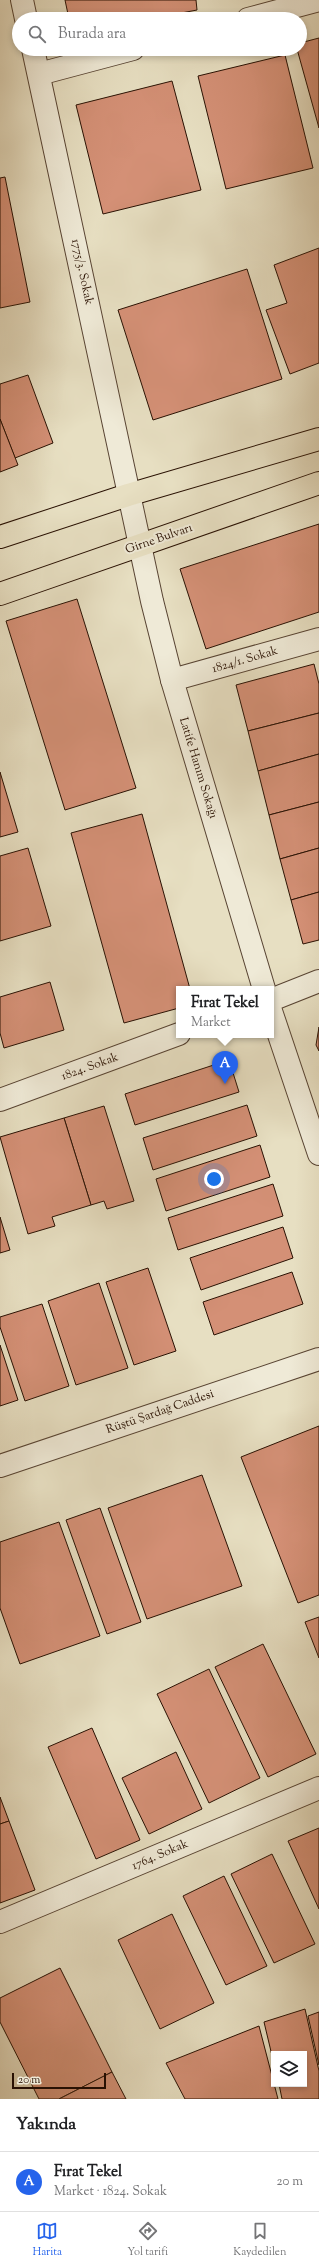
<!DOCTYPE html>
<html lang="tr">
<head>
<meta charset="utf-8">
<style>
	:root { --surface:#fff; --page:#f2f2f2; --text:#202124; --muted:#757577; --line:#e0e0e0; --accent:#2563eb }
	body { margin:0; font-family:"Sorts Mill Goudy",serif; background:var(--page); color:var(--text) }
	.controls { position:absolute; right:12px; bottom:12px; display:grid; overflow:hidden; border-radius:0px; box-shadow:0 2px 6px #0003 }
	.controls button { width:36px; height:36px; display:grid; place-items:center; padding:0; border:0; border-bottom:1px solid var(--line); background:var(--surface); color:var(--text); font:20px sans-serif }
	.scale { position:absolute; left:12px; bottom:10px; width:94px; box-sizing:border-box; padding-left:4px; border:2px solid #291103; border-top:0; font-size:11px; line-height:14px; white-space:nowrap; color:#291103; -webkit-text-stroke:3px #efead7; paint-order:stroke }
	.you { position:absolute; left:214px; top:1179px; width:14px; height:14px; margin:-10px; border:3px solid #fff; border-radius:50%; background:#1a73e8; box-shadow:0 0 0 6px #1a73e833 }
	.badge { display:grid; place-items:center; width:26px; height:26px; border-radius:50%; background:var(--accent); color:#fff; font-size:13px; font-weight:700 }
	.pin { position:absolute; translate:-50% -33px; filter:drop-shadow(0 1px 2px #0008) }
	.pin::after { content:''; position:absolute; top:21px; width:14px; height:12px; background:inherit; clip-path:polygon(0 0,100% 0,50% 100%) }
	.popup { position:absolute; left:176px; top:986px; width:98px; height:52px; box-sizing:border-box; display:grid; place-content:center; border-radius:0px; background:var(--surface); filter:drop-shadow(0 1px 3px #0005); font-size:13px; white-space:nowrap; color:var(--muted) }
	.popup b { font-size:15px; color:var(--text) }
	.popup::after { content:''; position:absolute; left:50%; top:100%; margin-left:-8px; border:8px solid transparent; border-top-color:var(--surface) }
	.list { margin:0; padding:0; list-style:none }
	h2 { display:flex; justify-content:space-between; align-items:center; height:52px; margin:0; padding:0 16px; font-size:17px }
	h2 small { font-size:13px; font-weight:400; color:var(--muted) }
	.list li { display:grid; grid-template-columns:26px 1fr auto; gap:12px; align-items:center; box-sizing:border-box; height:60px; padding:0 16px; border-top:1px solid var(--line) }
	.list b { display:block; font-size:15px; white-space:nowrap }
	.list p { margin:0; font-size:13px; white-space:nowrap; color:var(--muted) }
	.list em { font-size:13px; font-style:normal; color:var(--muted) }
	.icon { flex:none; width:22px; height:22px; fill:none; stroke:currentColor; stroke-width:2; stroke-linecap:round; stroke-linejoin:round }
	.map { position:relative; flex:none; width:319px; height:2099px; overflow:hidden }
	.search { position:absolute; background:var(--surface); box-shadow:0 2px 6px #0003; left:12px; right:12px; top:12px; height:44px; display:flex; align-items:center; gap:10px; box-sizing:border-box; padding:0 14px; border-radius:22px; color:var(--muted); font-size:15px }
	.sheet { height:112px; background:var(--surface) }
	nav { display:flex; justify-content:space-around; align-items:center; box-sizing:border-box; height:56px; border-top:1px solid var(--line); background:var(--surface); font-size:11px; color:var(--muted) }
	nav a { display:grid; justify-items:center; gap:2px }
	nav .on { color:var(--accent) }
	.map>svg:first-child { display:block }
	.building { fill:#d49076; stroke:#291103 }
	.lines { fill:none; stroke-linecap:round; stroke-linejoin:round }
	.minor-casing { stroke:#584433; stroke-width:24 }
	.major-casing { stroke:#291103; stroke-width:24 }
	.minor { stroke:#efead7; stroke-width:22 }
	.major { stroke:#e7dfc2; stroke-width:22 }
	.labels { text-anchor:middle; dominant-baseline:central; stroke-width:4; stroke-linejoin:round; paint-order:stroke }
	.street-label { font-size:12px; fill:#291103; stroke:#efead7 }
</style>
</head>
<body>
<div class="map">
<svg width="319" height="2099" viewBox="0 0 319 2099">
	<rect width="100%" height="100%" fill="#e7dfc2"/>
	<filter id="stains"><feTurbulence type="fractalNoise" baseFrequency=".005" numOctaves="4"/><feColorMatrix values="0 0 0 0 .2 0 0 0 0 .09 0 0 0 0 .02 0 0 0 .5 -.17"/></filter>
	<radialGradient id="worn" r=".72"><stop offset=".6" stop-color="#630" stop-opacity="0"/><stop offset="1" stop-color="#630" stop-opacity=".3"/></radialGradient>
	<g class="building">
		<path d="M65 0H196L197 10 150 19H69Z"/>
		<path d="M319 38V128L297 49H300V43Z"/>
		<path d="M285 55 313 168 226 189 198 76Z"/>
		<path d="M172 81 201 190 103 214 76 105Z"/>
		<path d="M5 177 30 302 0 308V178Z"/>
		<path d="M319 248V363L290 374 266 310 287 303 274 265Z"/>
		<path d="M247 269 282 379 153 420 118 310Z"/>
		<path d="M28 375 53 443 15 458 0 419V384Z"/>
		<path d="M0 419 18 465 0 472Z"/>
		<path d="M319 524V612L206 649 180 569Z"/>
		<path d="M77 599 136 788 65 810 6 621Z"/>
		<path d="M314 664 319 684V713L248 731 236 685Z"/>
		<path d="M319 713V754L258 771 248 731Z"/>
		<path d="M319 754V802L269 815 258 771Z"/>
		<path d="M0 772 18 832 0 837Z"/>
		<path d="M319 802V848L280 859 269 815Z"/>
		<path d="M142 814 190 989H179V1008L124 1023 71 833Z"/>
		<path d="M28 848 51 926 0 941V856Z"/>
		<path d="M319 848V892L291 900 280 859Z"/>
		<path d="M319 892V940L303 944 291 900Z"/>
		<path d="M50 982 64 1030 4 1048 0 1033V997Z"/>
		<path d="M319 1027V1051L316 1045Z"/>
		<path d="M229 1060 239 1092 135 1125 125 1094Z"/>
		<path d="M247 1105 257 1136 153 1170 143 1138Z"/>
		<path d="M104 1106 134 1201 107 1209 104 1201 91 1205 64 1118Z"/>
		<path d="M64 1118 91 1205 52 1217 55 1226 28 1234 0 1137Z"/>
		<path d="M260 1145 270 1177 166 1211 156 1179Z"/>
		<path d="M273 1184 283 1216 178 1250 168 1218Z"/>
		<path d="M0 1217 10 1250 0 1253Z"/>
		<path d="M283 1227 293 1258 201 1290 190 1258Z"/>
		<path d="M148 1268 176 1351 134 1365 106 1282Z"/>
		<path d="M292 1272 303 1304 214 1335 203 1302Z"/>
		<path d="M99 1283 128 1368 76 1385 48 1301Z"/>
		<path d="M42 1304 69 1386 25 1401 0 1327V1317Z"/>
		<path d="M0 1345 18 1400 0 1406Z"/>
		<path d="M319 1426V1595L298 1603 241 1457Z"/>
		<path d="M202 1475 242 1586 147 1619 108 1508Z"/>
		<path d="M100 1508 141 1622 107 1634 66 1520Z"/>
		<path d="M59 1522 100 1636 20 1664 0 1608V1542Z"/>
		<path d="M319 1617V1658L305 1622Z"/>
		<path d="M263 1644 316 1754 268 1777 215 1667Z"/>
		<path d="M209 1669 260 1778 209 1803 157 1694Z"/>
		<path d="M92 1728 140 1840 96 1859 48 1747Z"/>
		<path d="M176 1752 202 1809 149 1834 122 1778Z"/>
		<path d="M0 1797 9 1821 0 1824Z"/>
		<path d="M9 1821 35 1890 0 1903V1824Z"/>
		<path d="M319 1828V1909L288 1841Z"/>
		<path d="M272 1854 315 1944 274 1963 231 1874Z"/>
		<path d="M224 1876 267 1966 226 1985 183 1896Z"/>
		<path d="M172 1914 214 2003 160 2029 118 1940Z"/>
		<path d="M60 1968 112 2072 59 2099H39L0 2022V1998Z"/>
		<path d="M305 2009 319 2071V2099H282L279 2084H304V2054H274V2064L264 2022Z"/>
		<path d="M319 2012V2065L308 2016Z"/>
		<path d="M259 2026 278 2099H185L166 2063Z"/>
		<path d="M112 2072 126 2099H59Z"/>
	</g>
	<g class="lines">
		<defs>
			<g id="minor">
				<path d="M22 0 26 19"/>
				<path d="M248 19 319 0"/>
				<path d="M33 49 152 601 172 680 264 989"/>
				<path d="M39 74 133 49"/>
				<path d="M172 680 319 639"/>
				<path d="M271 1000 319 981"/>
				<path d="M271 1011 319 1154"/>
				<path d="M0 1100 179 1034"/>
				<path d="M0 1466 319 1359"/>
				<path d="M0 1922 319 1788"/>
			</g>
			<g id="major">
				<path d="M0 537 128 495 319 439"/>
				<path d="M0 594 319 483"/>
			</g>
		</defs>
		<use href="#minor" class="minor-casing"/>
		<use href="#major" class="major-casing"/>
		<use href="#minor" class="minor"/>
		<use href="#major" class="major"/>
	</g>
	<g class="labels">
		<g class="street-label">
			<text transform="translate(82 272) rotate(78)">1775/3. Sokak</text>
			<text transform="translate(159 539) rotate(-19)">Girne Bulvarı</text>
			<text transform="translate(245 660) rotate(-16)">1824/1. Sokak</text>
			<text transform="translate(198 768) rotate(73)">Latife Hanım Sokağı</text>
			<text transform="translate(90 1067) rotate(-20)">1824. Sokak</text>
			<text transform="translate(160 1412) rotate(-19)">Rüştü Şardağ Caddesi</text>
			<text transform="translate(160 1855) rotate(-23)">1764. Sokak</text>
		</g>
	</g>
	<rect width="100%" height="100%" filter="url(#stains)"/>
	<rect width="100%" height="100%" fill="url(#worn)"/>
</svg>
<div class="controls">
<button><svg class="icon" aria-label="layers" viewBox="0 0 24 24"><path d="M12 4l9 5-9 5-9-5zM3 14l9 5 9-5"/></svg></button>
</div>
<div class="scale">20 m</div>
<div class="you"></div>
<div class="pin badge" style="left:225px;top:1084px">A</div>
<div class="popup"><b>Fırat Tekel</b>Market</div>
<div class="search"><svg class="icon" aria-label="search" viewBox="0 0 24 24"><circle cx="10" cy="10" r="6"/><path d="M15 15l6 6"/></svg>Burada ara</div>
</div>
<section class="sheet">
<h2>Yakında<small></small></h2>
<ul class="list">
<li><span class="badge">A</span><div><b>Fırat Tekel</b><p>Market · 1824. Sokak</p></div><em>20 m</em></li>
</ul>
</section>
<nav>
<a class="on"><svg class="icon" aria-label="map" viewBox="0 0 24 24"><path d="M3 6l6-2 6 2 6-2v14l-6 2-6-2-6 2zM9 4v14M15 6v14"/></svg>Harita</a>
<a><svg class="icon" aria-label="directions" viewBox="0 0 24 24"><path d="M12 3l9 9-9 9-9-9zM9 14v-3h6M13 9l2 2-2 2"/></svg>Yol tarifi</a>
<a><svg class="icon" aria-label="saved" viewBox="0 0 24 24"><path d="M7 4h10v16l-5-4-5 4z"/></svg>Kaydedilen</a>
</nav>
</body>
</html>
